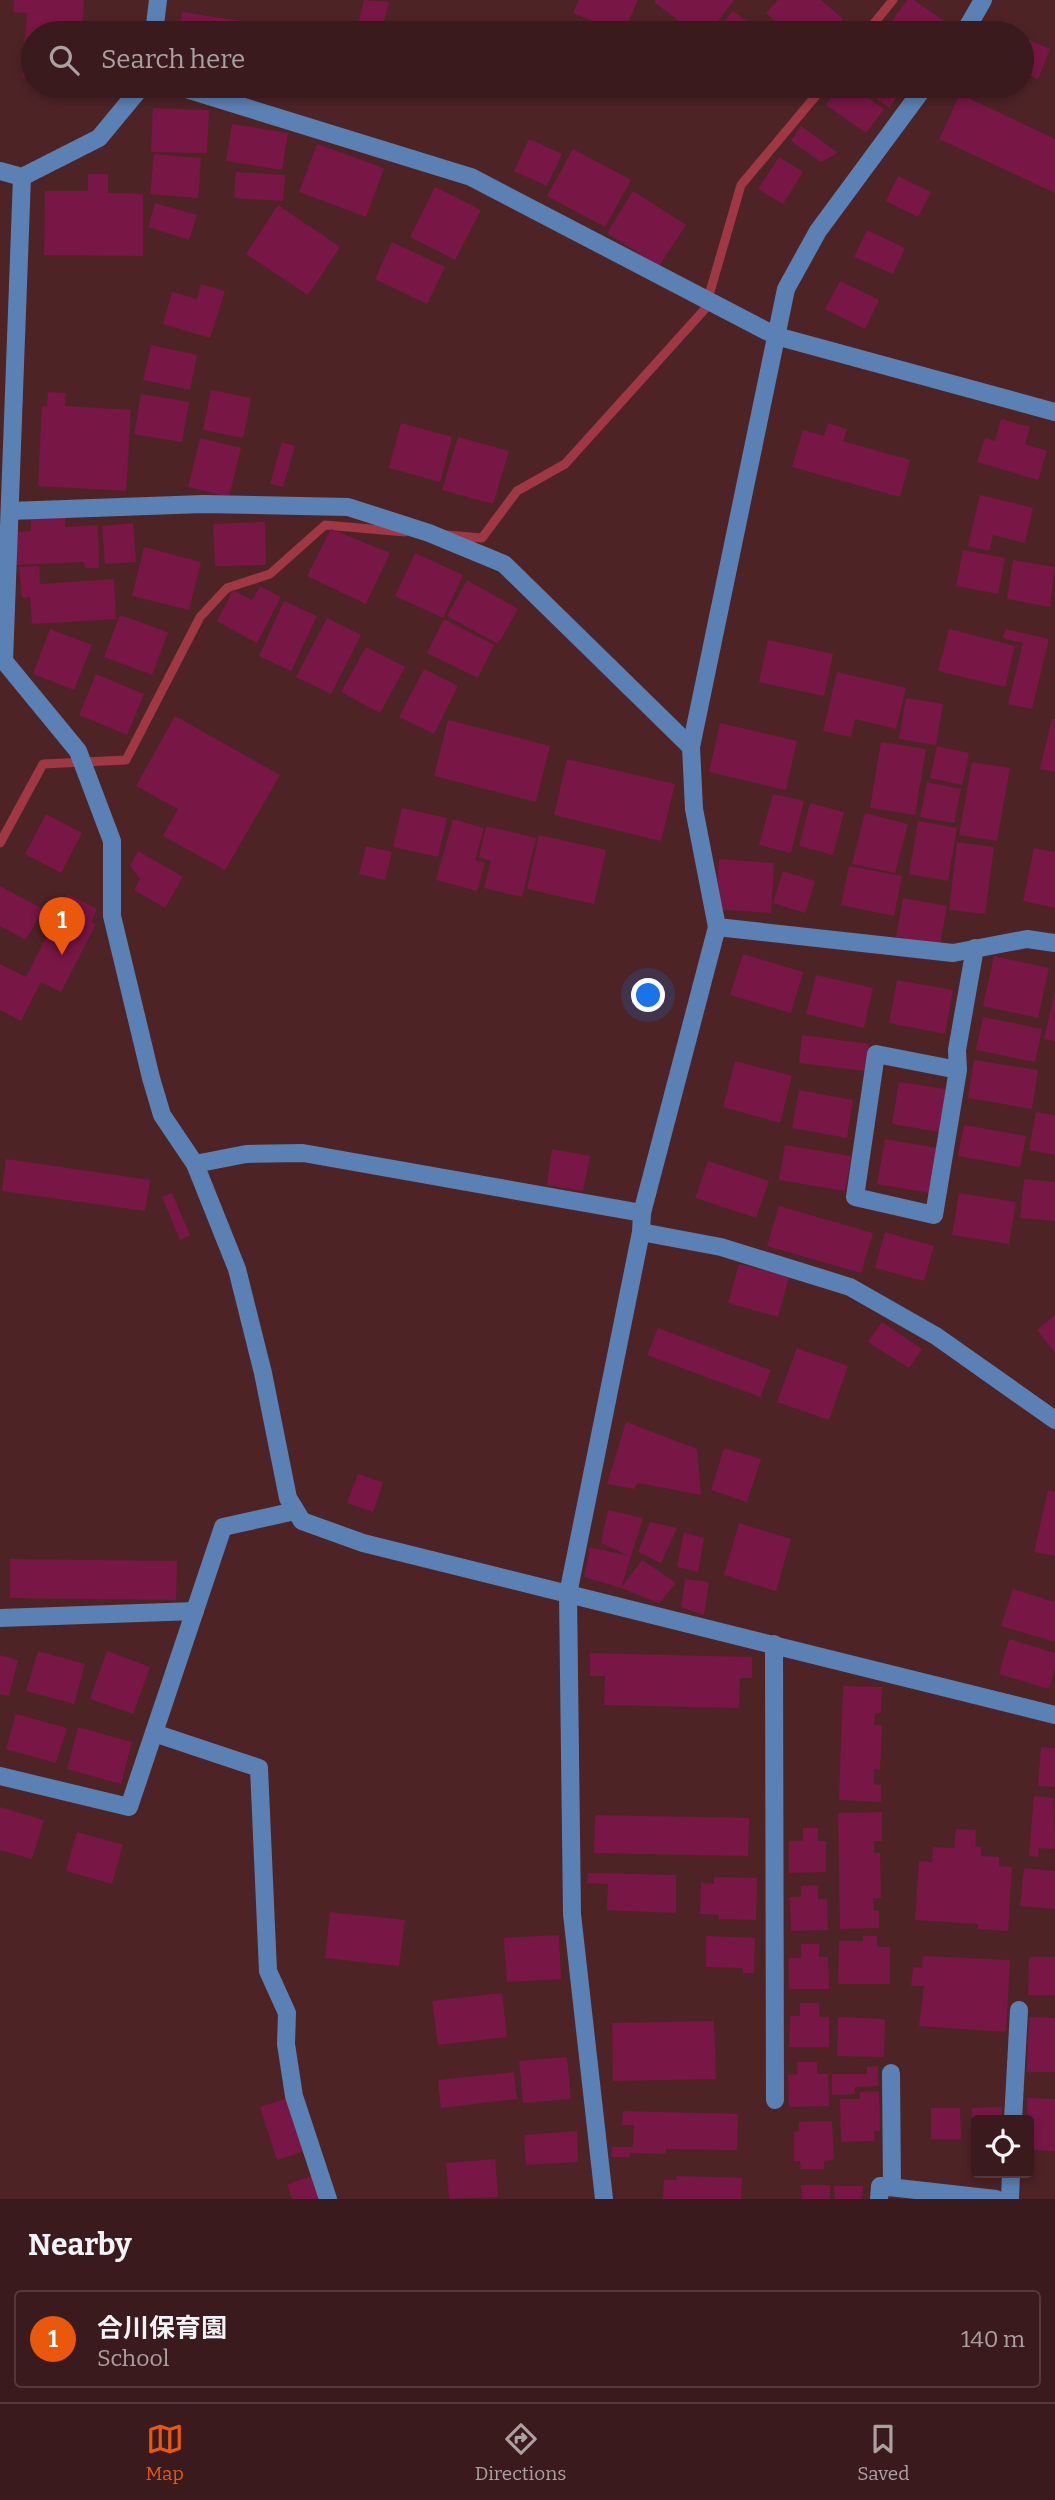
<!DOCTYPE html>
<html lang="en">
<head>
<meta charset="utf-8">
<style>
	:root { --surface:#3a1a1c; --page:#412325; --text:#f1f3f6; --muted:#aba1a3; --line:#54383b; --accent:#ea580c }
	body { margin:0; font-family:Bitter,"Noto Sans JP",serif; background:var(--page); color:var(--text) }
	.controls { position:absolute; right:21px; bottom:21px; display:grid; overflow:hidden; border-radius:7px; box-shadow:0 4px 10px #0003 }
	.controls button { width:63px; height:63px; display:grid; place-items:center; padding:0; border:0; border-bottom:2px solid var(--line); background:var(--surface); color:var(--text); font:35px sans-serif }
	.you { position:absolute; left:649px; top:996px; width:24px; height:24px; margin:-18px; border:5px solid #fff; border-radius:50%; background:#1a73e8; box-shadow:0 0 0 10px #1a73e833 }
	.badge { display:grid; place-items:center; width:46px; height:46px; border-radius:50%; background:var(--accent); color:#fff; font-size:23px; font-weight:700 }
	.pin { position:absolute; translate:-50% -58px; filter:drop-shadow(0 2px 4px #0008) }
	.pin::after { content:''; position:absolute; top:37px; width:24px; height:21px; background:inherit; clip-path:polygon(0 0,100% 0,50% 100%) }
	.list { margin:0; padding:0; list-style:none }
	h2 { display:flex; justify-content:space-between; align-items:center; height:91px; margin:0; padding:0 28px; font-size:30px }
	h2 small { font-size:23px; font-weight:400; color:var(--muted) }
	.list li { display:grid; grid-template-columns:46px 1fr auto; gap:21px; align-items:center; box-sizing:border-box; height:98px; margin:0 14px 14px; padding:0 14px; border:2px solid var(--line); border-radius:7px }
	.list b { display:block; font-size:26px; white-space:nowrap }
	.list p { margin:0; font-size:23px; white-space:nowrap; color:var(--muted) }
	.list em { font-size:23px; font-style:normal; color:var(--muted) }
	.icon { flex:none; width:38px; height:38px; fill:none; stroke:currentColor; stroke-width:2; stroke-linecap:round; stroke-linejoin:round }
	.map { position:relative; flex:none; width:1055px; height:2199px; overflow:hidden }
	.search { position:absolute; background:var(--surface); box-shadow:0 4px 10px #0003; left:21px; right:21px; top:21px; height:77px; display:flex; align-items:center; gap:18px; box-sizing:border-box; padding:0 24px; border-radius:38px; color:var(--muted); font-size:26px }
	.sheet { height:203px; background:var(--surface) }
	nav { display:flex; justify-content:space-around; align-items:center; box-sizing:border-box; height:98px; border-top:2px solid var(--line); background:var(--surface); font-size:19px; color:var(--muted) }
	nav a { display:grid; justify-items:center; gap:4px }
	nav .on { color:var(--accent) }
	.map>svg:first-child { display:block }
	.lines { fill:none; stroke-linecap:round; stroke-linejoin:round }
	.stream { stroke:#9f3744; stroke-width:9 }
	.building { fill:#781645 }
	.minor { stroke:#5b80b3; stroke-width:18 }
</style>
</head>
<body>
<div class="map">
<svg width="1055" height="2199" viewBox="0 0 1055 2199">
	<rect width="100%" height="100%" fill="#4d2326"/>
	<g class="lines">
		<g class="stream">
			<path d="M866 33 893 0"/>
			<path d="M446 535 482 538 517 491 565 464 705 309 741 185 824 86"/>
			<path d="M0 843 43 764 126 760 200 617 227 588 270 574 325 525 405 532"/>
		</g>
	</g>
	<g class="building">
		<path d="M14 0H84L82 33H33V78L22 77 27 13 13 12Z"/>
		<path d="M364 0 389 2 381 33H356Z"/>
		<path d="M579 0H638L623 33 573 13Z"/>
		<path d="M655 0H734L709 33H695L654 2Z"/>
		<path d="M778 0H821L843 19 831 33H790L766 13Z"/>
		<path d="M907 0H914L951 26 946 33H883Z"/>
		<path d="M733 11 762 33H715Z"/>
		<path d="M182 12 313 32V33H179Z"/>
		<path d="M1022 37 1050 49 1038 79 1022 72Z"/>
		<path d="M839 86H851L884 109 866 133 826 105Z"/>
		<path d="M859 86H905L889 108Z"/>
		<path d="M960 94 1055 139V193L939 139Z"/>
		<path d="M153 108 209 110 207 153 151 152Z"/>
		<path d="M232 124 288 133 282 170 226 161Z"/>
		<path d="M801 126 838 153 821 162 791 141Z"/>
		<path d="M529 139 562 154 547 186 514 171Z"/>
		<path d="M317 144 384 168 366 217 299 192Z"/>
		<path d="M573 149 631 180 605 227 547 196Z"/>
		<path d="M154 154 201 158 198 198 150 194Z"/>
		<path d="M779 157 803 172 783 204 758 189Z"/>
		<path d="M236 172 285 175 283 201 234 198Z"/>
		<path d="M88 174H108V193L143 194V256L44 255 45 191H88Z"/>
		<path d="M898 176 931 192 918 217 886 201Z"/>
		<path d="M435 187 481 210 455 260 410 237Z"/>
		<path d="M633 191 686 225 659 266 607 233Z"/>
		<path d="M155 203 197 215 189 240 148 227Z"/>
		<path d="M278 205 340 247 308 295 246 254Z"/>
		<path d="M867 230 905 248 893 274 854 257Z"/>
		<path d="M392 242 445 267 427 304 375 279Z"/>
		<path d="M840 281 879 300 865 329 825 309Z"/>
		<path d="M201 284 225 291 210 338 163 324 172 292 197 299Z"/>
		<path d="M151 345 197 355 190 390 143 380Z"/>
		<path d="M211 390 251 398 243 438 203 430Z"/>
		<path d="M48 392 66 393 65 406 131 410 126 491 38 486 42 406 47 407Z"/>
		<path d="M141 394 189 402 182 442 134 434Z"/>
		<path d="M1001 419 1030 427 1025 444 1047 451 1038 480 977 462 985 438 995 441Z"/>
		<path d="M401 423 452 437 440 482 389 468Z"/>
		<path d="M828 423 847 429 843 441 910 460 900 497 792 467 803 430 824 436Z"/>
		<path d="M458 437 509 451 493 504 442 490Z"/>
		<path d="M200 438 241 448 229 497 188 487Z"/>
		<path d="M282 442 295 446 283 487 270 484Z"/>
		<path d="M980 495 1033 508 1025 543 993 535 989 551 968 546Z"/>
		<path d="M65 516V527L98 525 99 568H85L84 562 16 565 15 532 31 531V517Z"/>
		<path d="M265 522 266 565 215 566 213 524Z"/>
		<path d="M133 523 136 562 105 564 102 526Z"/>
		<path d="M331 529 390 553 366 604 307 576Z"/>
		<path d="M144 547 201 562 189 610 132 596Z"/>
		<path d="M963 550 1005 558 998 594 956 586Z"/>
		<path d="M415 553 463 575 443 618 395 596Z"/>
		<path d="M1013 560 1055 567 1050 607 1007 599Z"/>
		<path d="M39 566 40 584 114 579 116 619 32 624 30 597 22 598 19 567Z"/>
		<path d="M467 580 518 609 498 644 447 616Z"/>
		<path d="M260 586 281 597 257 643 217 621 233 590 252 600Z"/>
		<path d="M284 601 317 616 291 671 259 656Z"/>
		<path d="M120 615 168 632 152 675 104 657Z"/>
		<path d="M327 618 361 635 331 694 296 677Z"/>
		<path d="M444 619 494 645 478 678 427 653Z"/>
		<path d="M50 629 92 645 74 690 33 674Z"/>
		<path d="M949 629 1015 646 1005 687 938 671Z"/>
		<path d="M1005 629 1049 639 1032 709 1008 704 1023 643 1003 638Z"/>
		<path d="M768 640 833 654 824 696 759 682Z"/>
		<path d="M366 647 405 667 380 713 341 692Z"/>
		<path d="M424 669 458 686 434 734 399 717Z"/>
		<path d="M837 672 906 688 896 729 855 719 851 737 823 731Z"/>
		<path d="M96 674 144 694 127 735 79 715Z"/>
		<path d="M906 698 943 704 936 745 899 739Z"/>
		<path d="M175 716 280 775 225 870 163 836 178 809 136 786Z"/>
		<path d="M1052 719H1055V772L1040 769Z"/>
		<path d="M448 720 550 746 536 802 434 776Z"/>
		<path d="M720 723 797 741 786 790 709 772Z"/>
		<path d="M881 742 926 749 915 815 870 808Z"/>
		<path d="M937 746 969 753 962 785 930 778Z"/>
		<path d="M567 759 675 784 661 841 554 815Z"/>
		<path d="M972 762 1010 768 997 841 959 835Z"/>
		<path d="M927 782 961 789 954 823 920 817Z"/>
		<path d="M773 794 804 801 791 853 759 845Z"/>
		<path d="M810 803 844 812 833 855 799 846Z"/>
		<path d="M402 808 447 818 438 857 393 847Z"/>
		<path d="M865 813 908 824 895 873 852 864Z"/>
		<path d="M46 814 82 833 61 873 25 854Z"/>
		<path d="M453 819 484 828 475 860 485 863 477 891 436 880Z"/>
		<path d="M918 821 957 828 948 881 909 874Z"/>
		<path d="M486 826 536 838 522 897 484 888 491 861 479 857Z"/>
		<path d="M539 835 606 850 594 904 527 889Z"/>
		<path d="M957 842 994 847 985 914 949 910Z"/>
		<path d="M366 846 392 852 385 880 359 874Z"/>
		<path d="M1034 848 1055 852V908L1023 901Z"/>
		<path d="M138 851 183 877 165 908 134 890 140 879 130 866Z"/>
		<path d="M719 859 774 863 771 913 715 909Z"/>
		<path d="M849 866 902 876 894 916 841 905Z"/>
		<path d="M783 871 815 881 805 913 773 903Z"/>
		<path d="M0 886 43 909 26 940 0 926Z"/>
		<path d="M68 894 97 909 91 922 96 924 61 992 41 982 21 1021 0 1010V964L26 977Z"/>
		<path d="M903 898 947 906 940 944 896 937Z"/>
		<path d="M743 954 803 972 791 1013 730 995Z"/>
		<path d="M994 956 1049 968 1038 1018 983 1006Z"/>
		<path d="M816 975 873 988 864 1028 806 1014Z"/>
		<path d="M897 980 953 990 945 1034 889 1023Z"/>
		<path d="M1054 995H1055V1041L1044 1039Z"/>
		<path d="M983 1017 1042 1029 1035 1062 976 1050Z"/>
		<path d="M802 1035 869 1044 865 1071 799 1063Z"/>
		<path d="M974 1060 1038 1070 1032 1109 968 1098Z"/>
		<path d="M735 1061 792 1076 780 1123 723 1107Z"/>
		<path d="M899 1082 946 1089 940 1132 892 1124Z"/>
		<path d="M799 1090 853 1100 847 1138 792 1128Z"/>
		<path d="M1036 1112 1055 1115V1155L1029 1150Z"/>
		<path d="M964 1125 1026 1136 1020 1167 958 1156Z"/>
		<path d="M885 1139 938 1148 930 1193 877 1184Z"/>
		<path d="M785 1145 851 1156 845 1191 779 1180Z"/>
		<path d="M552 1149 590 1156 583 1191 547 1185Z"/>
		<path d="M6 1159 150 1180 145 1211 2 1191Z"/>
		<path d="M708 1161 769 1181 756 1218 695 1198Z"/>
		<path d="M1024 1179 1055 1182V1221L1020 1218Z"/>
		<path d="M172 1193 190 1235 180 1240 162 1197Z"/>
		<path d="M959 1193 1016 1202 1009 1244 952 1235Z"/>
		<path d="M779 1206 873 1233 861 1273 767 1246Z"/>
		<path d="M885 1232 934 1246 924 1281 875 1268Z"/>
		<path d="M739 1264 789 1277 778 1317 728 1303Z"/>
		<path d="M1055 1315V1353L1037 1330Z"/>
		<path d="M882 1322 922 1349 909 1368 868 1342Z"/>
		<path d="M658 1328 771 1370 760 1397 647 1355Z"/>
		<path d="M797 1348 848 1366 829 1420 777 1402Z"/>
		<path d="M626 1422 697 1449 701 1495 638 1483 634 1489 607 1484Z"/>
		<path d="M724 1448 761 1459 747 1502 711 1490Z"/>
		<path d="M358 1474 383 1482 373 1512 347 1503Z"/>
		<path d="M1048 1490 1055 1492V1556L1034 1552Z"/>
		<path d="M608 1510 643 1518 621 1588 584 1577 590 1547 629 1556 601 1543Z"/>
		<path d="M650 1522 677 1528 661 1563 638 1552Z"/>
		<path d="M739 1523 791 1539 776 1591 724 1575Z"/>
		<path d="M684 1532 704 1538 698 1572 677 1567Z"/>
		<path d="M10 1559 177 1561 176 1600 10 1598Z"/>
		<path d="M642 1560 676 1583 659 1603 621 1588Z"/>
		<path d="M685 1579 709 1582 704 1615 681 1607Z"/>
		<path d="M1013 1589 1055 1602V1642L1001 1626Z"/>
		<path d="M1009 1639 1055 1653V1668L1049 1689 999 1674Z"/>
		<path d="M38 1651 85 1664 74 1704 26 1691Z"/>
		<path d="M107 1651 150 1667 133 1714 90 1699Z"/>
		<path d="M590 1653 752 1657V1678H740L739 1708 604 1705 605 1676H590Z"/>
		<path d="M0 1655 18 1660 9 1696 0 1694Z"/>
		<path d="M843 1686 882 1687 881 1713H875L874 1725H882L880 1770 874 1769V1784L881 1785V1802L839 1800Z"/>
		<path d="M16 1714 67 1728 56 1763 6 1749Z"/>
		<path d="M78 1727 132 1742 121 1784 67 1769Z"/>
		<path d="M1041 1747 1055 1748V1787L1038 1786Z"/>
		<path d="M1034 1796 1054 1798 1055 1849 1039 1848 1038 1857 1029 1856Z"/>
		<path d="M0 1807 44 1820 32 1859 0 1850Z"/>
		<path d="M882 1812V1841H874V1853H880L881 1898H873L874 1911H879V1928L840 1929 838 1813Z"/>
		<path d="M595 1815 749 1818 748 1856 594 1853Z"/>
		<path d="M803 1828H818V1841H826V1872L789 1873V1841H803Z"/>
		<path d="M956 1829 976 1830 975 1847H981V1856L999 1857V1866L1012 1867 1008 1931 978 1929V1924L915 1920 919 1861 932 1862 933 1847 954 1848Z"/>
		<path d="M77 1832 123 1845 112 1884 66 1871Z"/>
		<path d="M1024 1868 1055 1871V1909L1020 1906Z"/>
		<path d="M588 1873 676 1875V1913L607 1910 608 1884 587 1883Z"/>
		<path d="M714 1877 757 1878 756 1920 719 1919V1915L700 1914 701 1883 714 1884Z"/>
		<path d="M818 1885V1899H827L828 1930 791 1931 790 1897H801V1886Z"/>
		<path d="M330 1912 405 1920 399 1966 325 1958Z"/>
		<path d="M559 1935 561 1979 507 1982 504 1938Z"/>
		<path d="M706 1936 755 1938 754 1973H743V1968L706 1967Z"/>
		<path d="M863 1936H877V1947H890V1984H838L839 1941H863Z"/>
		<path d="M801 1944H819V1957H828L829 1989H789V1958H801Z"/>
		<path d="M923 1956 1010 1960 1006 2032 919 2026 924 1986H911L913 1967 922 1968Z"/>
		<path d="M1029 1957H1055V1995H1028Z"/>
		<path d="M502 1993 507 2037 438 2045 432 2001Z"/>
		<path d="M800 2003H819V2017H829V2047H789L790 2016H800Z"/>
		<path d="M838 2017 885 2019 884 2057 837 2056Z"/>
		<path d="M1029 2017 1055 2018V2072H1027Z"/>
		<path d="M714 2021 716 2079 613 2081 612 2023Z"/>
		<path d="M567 2057 571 2099 523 2103 519 2061Z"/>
		<path d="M797 2062H817V2074H828L829 2106 789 2107 788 2075 798 2074Z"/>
		<path d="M878 2066V2086L855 2087V2094L832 2095V2074H867V2067Z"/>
		<path d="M514 2072 517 2099 441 2108 438 2080Z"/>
		<path d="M879 2091 880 2131H874L875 2141 841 2142 840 2099H860V2092Z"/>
		<path d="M288 2098 305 2151 277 2160 260 2107Z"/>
		<path d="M1027 2098 1055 2099V2151L1029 2150Z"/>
		<path d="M1002 2107V2120H976V2168H974L972 2108Z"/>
		<path d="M931 2108H960L961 2139H931Z"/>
		<path d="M623 2111 738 2114 737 2150 666 2149V2154L630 2153 629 2157H611L612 2147H633L634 2125H622Z"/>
		<path d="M832 2121 834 2159 824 2161V2169H801L800 2161H794V2132L799 2131V2122Z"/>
		<path d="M577 2131 578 2162 526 2165 524 2135Z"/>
		<path d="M495 2159 498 2197 449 2199 446 2163Z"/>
		<path d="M315 2175 322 2199H292L287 2184Z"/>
		<path d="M676 2176 742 2178 741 2199H663L664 2180H677Z"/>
		<path d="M801 2185H830V2199H802Z"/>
		<path d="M834 2186H863L862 2199H835Z"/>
	</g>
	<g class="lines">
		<g class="minor">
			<path d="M154 33 158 0"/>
			<path d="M964 33 983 0"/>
			<path d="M176 86 471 177 776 336 1055 412"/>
			<path d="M0 171 22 177 99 138 142 86"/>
			<path d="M22 177 4 661 78 751 112 841V916L151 1078 162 1115 195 1164 237 1269 263 1373 288 1498 302 1521 363 1543 1055 1715"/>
			<path d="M10 511 203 504 348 507 429 533 504 564 691 747"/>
			<path d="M717 927 953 953 1027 939 1055 943"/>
			<path d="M958 1070 876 1054 855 1197 934 1215 958 1070 957 1050 975 948"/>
			<path d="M195 1164 246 1154 303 1153 642 1213"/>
			<path d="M641 1232 721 1247 850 1287 936 1336 1055 1420"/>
			<path d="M0 1618 195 1611"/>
			<path d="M774 1644 775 2100"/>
			<path d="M154 1733 259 1768 268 1971 287 2013 286 2044 294 2096 328 2199"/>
			<path d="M0 1776 129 1807 223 1527 295 1511"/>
			<path d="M891 2073 892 2187"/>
			<path d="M1013 2120 1019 2010"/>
			<path d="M604 2199 572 1914 568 1594 641 1232 642 1213 717 927 694 809 691 747 786 289 818 231 925 86"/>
			<path d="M879 2199 880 2186 996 2199"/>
			<path d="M1010 2199 1011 2173"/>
		</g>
	</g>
</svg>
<div class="controls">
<button><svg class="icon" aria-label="locate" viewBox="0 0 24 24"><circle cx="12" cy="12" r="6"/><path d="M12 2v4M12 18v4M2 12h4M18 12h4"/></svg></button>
</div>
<div class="you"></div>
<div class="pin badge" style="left:62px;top:955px">1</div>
<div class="search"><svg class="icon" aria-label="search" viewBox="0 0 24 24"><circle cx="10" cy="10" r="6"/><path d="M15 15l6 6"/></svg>Search here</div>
</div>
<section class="sheet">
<h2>Nearby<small></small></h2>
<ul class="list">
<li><span class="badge">1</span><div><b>合川保育園</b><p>School</p></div><em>140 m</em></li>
</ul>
</section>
<nav>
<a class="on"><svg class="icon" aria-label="map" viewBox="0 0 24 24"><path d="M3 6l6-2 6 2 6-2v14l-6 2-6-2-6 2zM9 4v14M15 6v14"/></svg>Map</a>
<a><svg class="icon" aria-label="directions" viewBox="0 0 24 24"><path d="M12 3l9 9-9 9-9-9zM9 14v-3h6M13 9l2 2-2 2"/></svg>Directions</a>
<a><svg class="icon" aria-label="saved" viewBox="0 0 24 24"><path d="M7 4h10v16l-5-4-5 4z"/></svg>Saved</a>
</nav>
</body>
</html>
